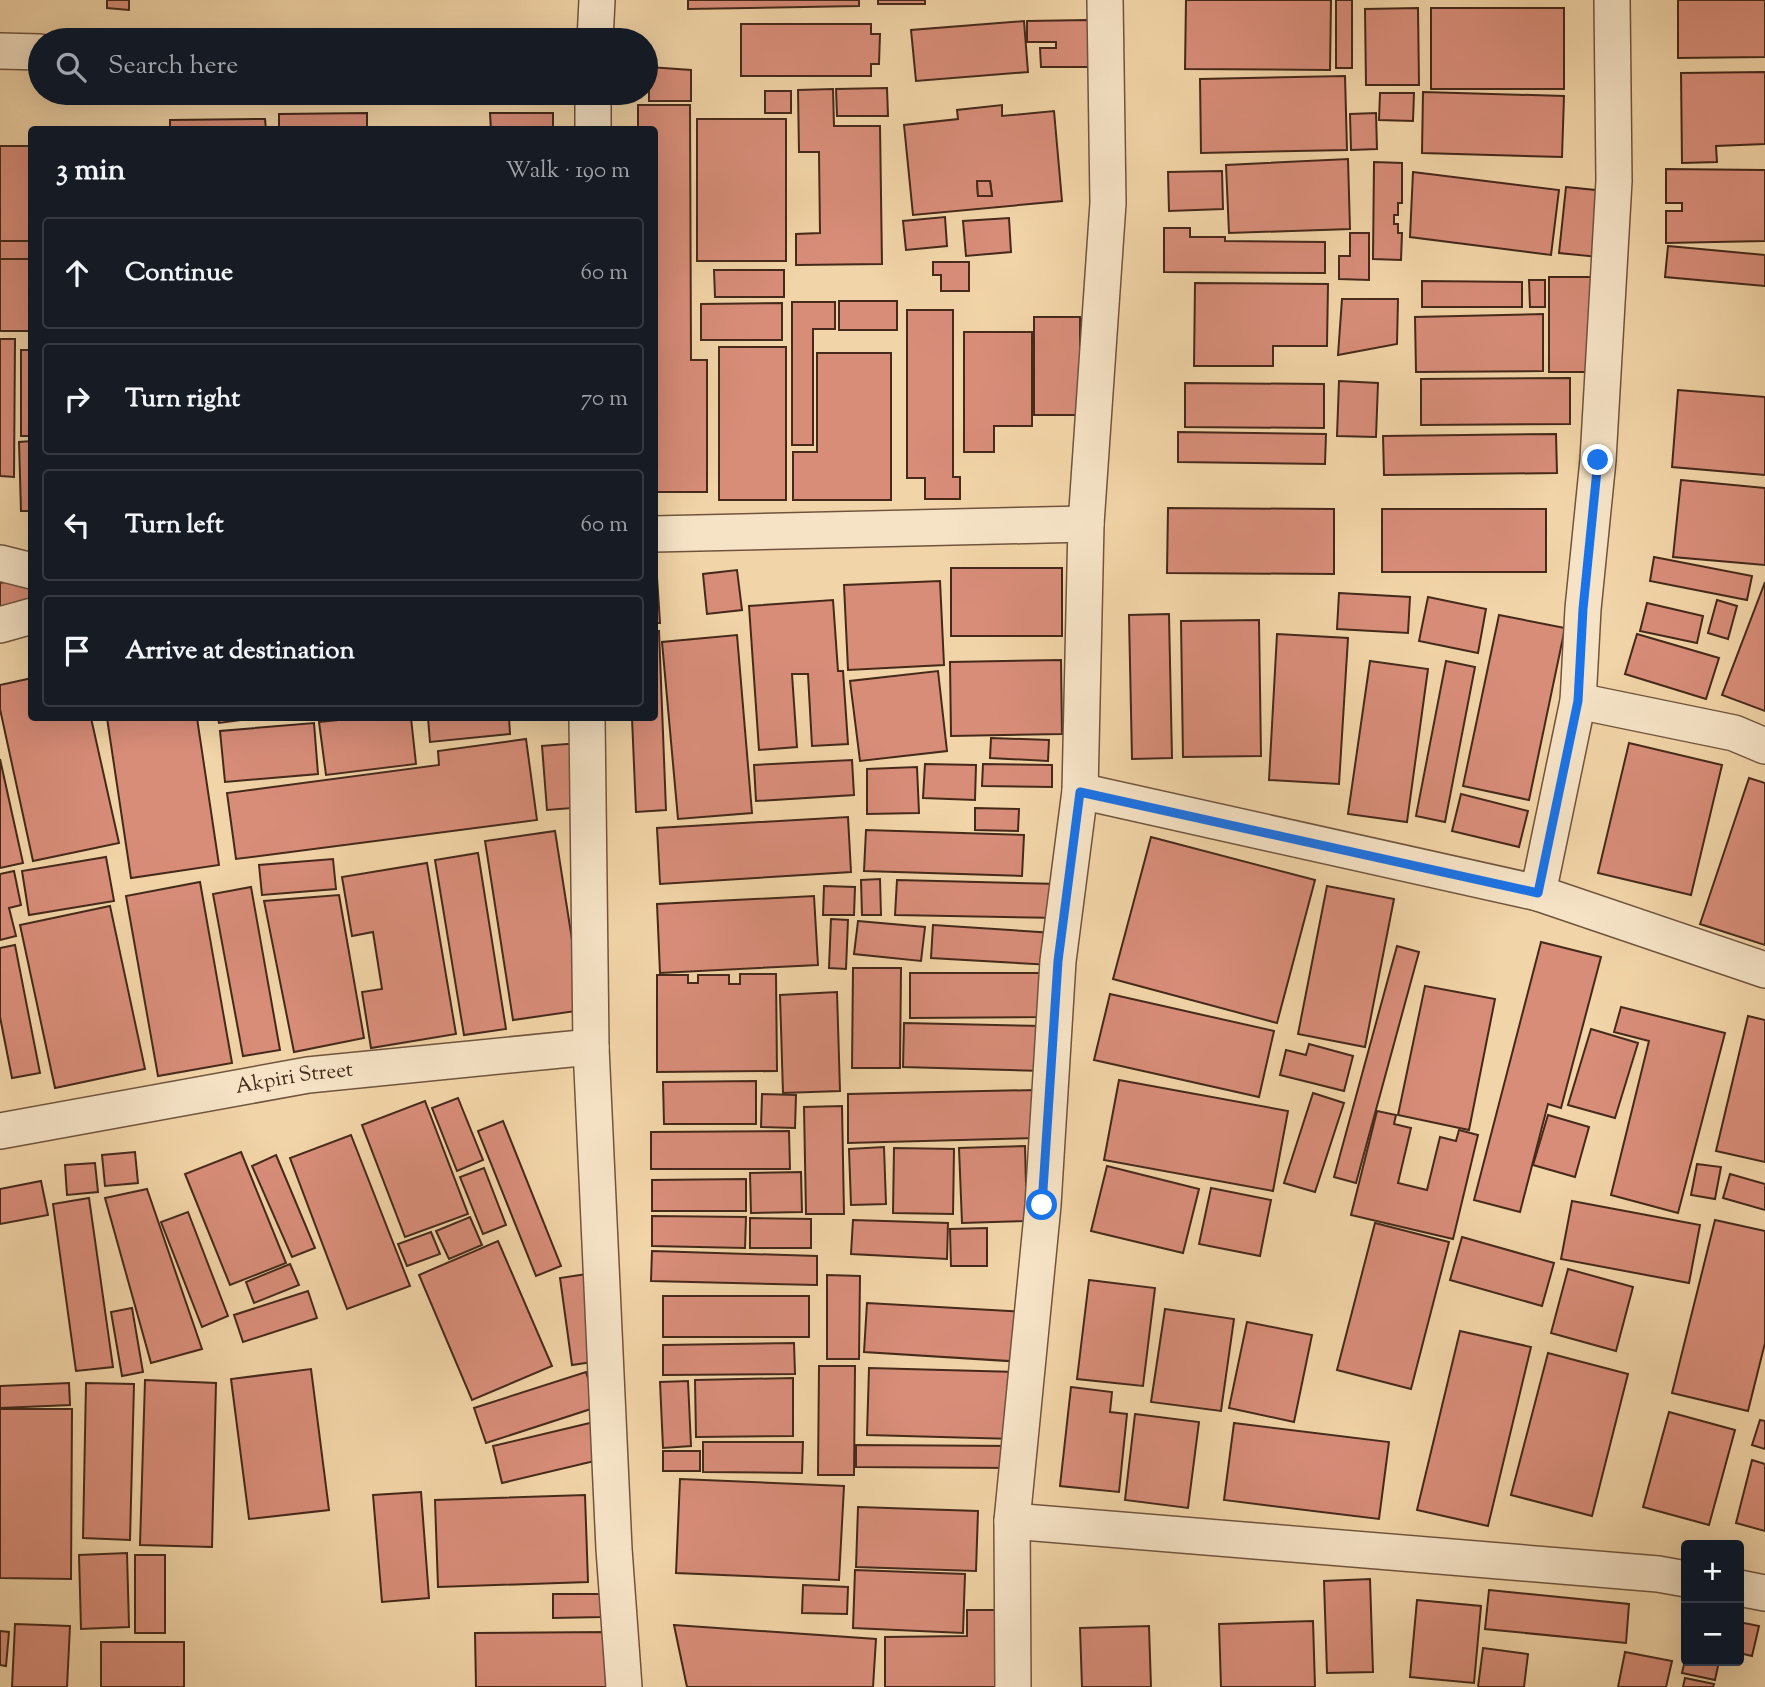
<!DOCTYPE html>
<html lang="en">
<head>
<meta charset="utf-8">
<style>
	:root { --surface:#171b24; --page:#242831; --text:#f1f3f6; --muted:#9ea1a6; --line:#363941 }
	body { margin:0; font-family:"Sorts Mill Goudy",serif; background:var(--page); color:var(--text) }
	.controls { position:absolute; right:21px; bottom:21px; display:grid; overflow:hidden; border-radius:7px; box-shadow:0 7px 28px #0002 }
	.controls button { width:63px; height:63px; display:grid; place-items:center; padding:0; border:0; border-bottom:2px solid var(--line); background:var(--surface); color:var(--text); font:35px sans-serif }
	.stop { position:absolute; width:21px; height:21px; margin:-16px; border:5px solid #1a73e8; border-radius:50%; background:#fff }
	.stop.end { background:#1a73e8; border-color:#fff; box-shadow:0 2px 7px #0008 }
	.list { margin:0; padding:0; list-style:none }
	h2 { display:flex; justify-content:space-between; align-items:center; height:91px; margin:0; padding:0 28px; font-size:30px }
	h2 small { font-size:23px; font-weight:400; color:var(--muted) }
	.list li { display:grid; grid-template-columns:46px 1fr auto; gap:21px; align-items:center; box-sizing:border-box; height:112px; margin:0 14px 14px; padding:0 14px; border:2px solid var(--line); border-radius:7px }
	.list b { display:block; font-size:26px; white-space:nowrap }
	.list em { font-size:23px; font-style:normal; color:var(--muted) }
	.icon { flex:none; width:38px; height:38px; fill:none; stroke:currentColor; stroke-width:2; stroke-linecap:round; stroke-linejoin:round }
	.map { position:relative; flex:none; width:1765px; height:1687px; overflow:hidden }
	.search { position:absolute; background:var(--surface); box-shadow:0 7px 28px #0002; left:28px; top:28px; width:630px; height:77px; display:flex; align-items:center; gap:18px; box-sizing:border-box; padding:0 24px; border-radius:38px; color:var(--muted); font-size:26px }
	.panel { position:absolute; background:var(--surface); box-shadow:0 7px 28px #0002; left:28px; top:126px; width:630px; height:595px; border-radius:7px }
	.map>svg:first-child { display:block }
	.building { fill:#d88d79; stroke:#45291a; stroke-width:2; fill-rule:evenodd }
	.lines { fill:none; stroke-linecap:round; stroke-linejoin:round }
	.minor-casing { stroke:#70543d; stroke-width:38 }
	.minor { stroke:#f6e3c6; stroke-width:35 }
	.route { stroke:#1a73e8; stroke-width:9 }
	.labels { text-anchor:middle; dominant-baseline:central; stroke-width:6; stroke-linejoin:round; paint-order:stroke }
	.street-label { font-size:21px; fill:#45291a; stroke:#f6e3c6 }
</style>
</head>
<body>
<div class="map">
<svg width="1765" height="1687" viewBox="0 0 1765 1687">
	<rect width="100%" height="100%" fill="#f1d4a7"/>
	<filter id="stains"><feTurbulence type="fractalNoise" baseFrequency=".00286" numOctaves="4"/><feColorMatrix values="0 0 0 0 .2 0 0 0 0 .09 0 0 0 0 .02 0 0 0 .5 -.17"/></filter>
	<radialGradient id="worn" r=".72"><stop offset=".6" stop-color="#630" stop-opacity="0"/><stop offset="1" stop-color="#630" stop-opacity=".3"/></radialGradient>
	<g class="building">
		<path d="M107 0H129V10L107 8Z"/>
		<path d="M688 0H859V6L688 9Z"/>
		<rect x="878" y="0" width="47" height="4"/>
		<path d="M1186 0H1331L1330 70 1185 69Z"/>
		<rect x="1336" y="0" width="16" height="68"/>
		<path d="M1678 0H1765V57L1678 58Z"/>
		<path d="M1418 8 1419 85H1366L1365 9Z"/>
		<rect x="1431" y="8" width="133" height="81"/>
		<path d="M1088 20 1089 67H1041L1040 48H1056V42H1027V21Z"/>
		<path d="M1024 21 1028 72 916 81 911 30Z"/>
		<path d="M741 24H871V34H880L879 64H871V76H741Z"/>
		<path d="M649 67 691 70V101H649Z"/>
		<path d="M1765 72V144L1716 146 1717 162 1682 163 1681 73Z"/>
		<path d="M1345 76 1347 150 1201 153 1200 79Z"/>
		<path d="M887 88 888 116H837L836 89Z"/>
		<path d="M833 89 834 126H880L882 264 796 265V234L820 233 819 152H799L798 90Z"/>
		<rect x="765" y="91" width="26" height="22"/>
		<path d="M1423 92 1564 96 1562 157 1422 153Z"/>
		<path d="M1380 93H1414L1413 121 1379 120Z"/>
		<path d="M638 105H690L691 360H707V492H654V130H638Z"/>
		<path d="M1002 105V116L1054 111 1062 201 913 215 904 125 958 119 957 110ZM977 181H990L992 196H978Z"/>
		<path d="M367 113V130H279V114Z"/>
		<path d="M490 113H553V130H491Z"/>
		<path d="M1376 113 1377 149 1351 150 1350 114Z"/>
		<path d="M265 119 266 130H170V120Z"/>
		<rect x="697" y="119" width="89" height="142"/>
		<path d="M0 146H32V331H0V259H30L29 241H0Z"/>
		<path d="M1348 159 1350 229 1229 233 1226 165Z"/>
		<path d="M1374 162 1402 163V203H1398V215H1394V224H1398V233H1402L1401 260 1373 259Z"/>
		<path d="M1666 169 1765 170V241L1666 243V211H1682V203H1666Z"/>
		<path d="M1222 171 1223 209 1169 211 1168 172Z"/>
		<path d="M1413 172 1559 190 1551 255 1410 237Z"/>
		<path d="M977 181H990L992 196H978Z"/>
		<path d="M1566 187 1605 191 1598 257 1559 253Z"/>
		<path d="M945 217 947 246 906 250 903 221Z"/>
		<path d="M1009 218 1011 252 966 256 963 221Z"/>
		<path d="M1164 228H1190V237H1225V241L1325 242V273L1164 272Z"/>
		<path d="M1350 233H1369V280L1339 279V256H1350Z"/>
		<path d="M0 241H29L30 259H0Z"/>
		<path d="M1668 246 1765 255V286L1665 277Z"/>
		<path d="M933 262H969V291H941V275H933Z"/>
		<path d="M714 270H784V297H715Z"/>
		<rect x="1549" y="277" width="46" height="95"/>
		<path d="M1529 280H1545V307H1530Z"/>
		<path d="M1422 281 1522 282V307H1422Z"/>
		<path d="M1195 283 1328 284 1327 346H1273V366H1194Z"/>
		<path d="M1342 299H1398L1397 344 1338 355Z"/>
		<rect x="839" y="301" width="58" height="29"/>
		<path d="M792 302H835V329H813V445H792Z"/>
		<path d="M782 303V340H701V304Z"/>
		<path d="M907 310H953V477H960V499H925V478H907Z"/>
		<path d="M1543 314V371L1416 372 1415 317Z"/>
		<rect x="1034" y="317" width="46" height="98"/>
		<path d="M964 332H1032V426H994V452H964Z"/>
		<path d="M0 339H15L14 477 0 476Z"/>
		<rect x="719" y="347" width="67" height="153"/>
		<rect x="21" y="350" width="11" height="86"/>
		<path d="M817 353H891V500H793V452H817Z"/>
		<path d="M1570 378V424L1421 425V379Z"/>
		<path d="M1339 381 1378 383 1376 437 1337 436Z"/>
		<path d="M1185 383 1324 384V428L1185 427Z"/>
		<path d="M1678 390 1765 397V475L1672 467Z"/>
		<path d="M1178 432 1326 434 1325 464 1178 462Z"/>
		<path d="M1556 434 1557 473 1384 475 1383 436Z"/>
		<path d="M32 441V511H21L19 442Z"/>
		<path d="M1681 480 1765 488V565L1673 557Z"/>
		<path d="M1168 508 1334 509V574L1167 573Z"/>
		<rect x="1382" y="509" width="164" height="63"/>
		<path d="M1654 557 1752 576 1747 600 1650 581Z"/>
		<rect x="951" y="568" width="111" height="68"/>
		<path d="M737 570 742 610 707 614 703 574Z"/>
		<path d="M31 577 32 603 0 609V583Z"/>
		<path d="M654 577H657L660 623H654Z"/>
		<path d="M940 581 944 665 848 670 844 585Z"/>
		<path d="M1765 582V711L1722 695Z"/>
		<path d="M1339 593 1410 597 1408 633 1337 629Z"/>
		<path d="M1428 597 1486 609 1478 653 1419 641Z"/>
		<path d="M833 600 838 671H843L848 744 812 746 808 674H792L797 747 759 750 749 606Z"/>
		<path d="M1717 600 1737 606 1728 639 1708 633Z"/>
		<path d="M1647 603 1703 616 1697 643 1640 631Z"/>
		<path d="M1169 614 1172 758 1132 759 1129 615Z"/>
		<path d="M1499 615 1565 628 1529 800 1463 786Z"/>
		<path d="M1259 620 1261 756 1183 757 1181 621Z"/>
		<path d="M659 631 666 810 636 812 632 718H654V632Z"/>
		<path d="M1277 634 1348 638 1339 784 1269 780Z"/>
		<path d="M1637 634 1719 658 1706 699 1625 674Z"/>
		<path d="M737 635 752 813 678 819 662 642Z"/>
		<path d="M1061 660 1062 734 951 736 950 662Z"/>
		<path d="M1370 661 1428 669 1407 822 1348 814Z"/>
		<path d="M1446 661 1475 667 1445 822 1416 816Z"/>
		<path d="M938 671 947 751 860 761 850 681Z"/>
		<path d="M32 678V718H91L119 843 33 861 0 709V685Z"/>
		<path d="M107 718H197L219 865 131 878Z"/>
		<path d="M218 718H256L219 723Z"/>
		<path d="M358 718H411L416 764 326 775 319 722Z"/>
		<path d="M428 718H509L510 734 430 742Z"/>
		<path d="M314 723 318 774 225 782 220 731Z"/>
		<path d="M991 738 1049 740 1048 761 990 758Z"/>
		<path d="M526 739 537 820 236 859 227 793 439 765 438 751Z"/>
		<path d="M579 743 585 807 547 810 542 746Z"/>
		<path d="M1629 743 1722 765 1691 895 1598 873Z"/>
		<path d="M0 759 23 863 0 868Z"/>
		<path d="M852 760 854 795 756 801 754 765Z"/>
		<path d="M925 764 976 765 975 800 923 798Z"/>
		<path d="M983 764 1052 765V787L982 786Z"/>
		<path d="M917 767 919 813 867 814V769Z"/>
		<path d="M1749 778 1765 783V945L1700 924Z"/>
		<path d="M1461 794 1528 811 1519 847 1452 831Z"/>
		<path d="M975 808 1019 809 1018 831 975 830Z"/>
		<path d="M848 817 851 872 660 884 657 828Z"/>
		<path d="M866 830 1024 835 1022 876 864 871Z"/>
		<path d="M555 831 583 1010 513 1020 485 841Z"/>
		<path d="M1151 837 1315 880 1277 1023 1113 979Z"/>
		<path d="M478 853 506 1029 464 1035 435 860Z"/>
		<path d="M106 857 114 901 29 915 22 871Z"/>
		<path d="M333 859 336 889 262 895 259 865Z"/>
		<path d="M427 863 456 1034 371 1048 362 992 382 989 373 932 352 936 342 877Z"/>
		<path d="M14 871 21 905 9 908 16 936 0 940V874Z"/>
		<path d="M880 879 881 915H862L861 880Z"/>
		<path d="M897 880 1061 884 1060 918 895 915Z"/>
		<path d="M200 882 232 1063 158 1076 126 896Z"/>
		<path d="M824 886 855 887 854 915H823Z"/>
		<path d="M1327 886 1394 899 1365 1047 1298 1034Z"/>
		<path d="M251 887 280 1050 243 1056 213 894Z"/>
		<path d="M339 895 364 1038 294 1052 264 901Z"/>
		<path d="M814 896 818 965 660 973 657 904Z"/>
		<path d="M110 906 145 1069 55 1088 20 925Z"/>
		<path d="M831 919 848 920 846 969 829 968Z"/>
		<path d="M858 921 925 927 921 961 854 954Z"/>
		<path d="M933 925 1054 933 1052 965 931 958Z"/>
		<path d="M1541 942 1601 957 1561 1108 1548 1104 1520 1212 1474 1200Z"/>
		<path d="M15 945 40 1073 12 1078 0 1017V948Z"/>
		<path d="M1397 946 1419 952 1356 1183 1334 1177Z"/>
		<path d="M853 968H901L900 1068H852Z"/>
		<path d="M910 973H1043V1017L910 1018Z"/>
		<path d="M740 974H776L777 1071 657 1072V975H688V983H698V975H729V984H740Z"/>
		<path d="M1425 986 1495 999 1469 1130 1398 1115Z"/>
		<path d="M837 992 840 1091 783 1093 780 995Z"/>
		<path d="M1110 994 1274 1031 1259 1097 1094 1060Z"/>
		<path d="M1621 1007 1725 1033 1678 1213 1611 1195 1649 1041 1614 1032Z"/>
		<path d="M1748 1016 1765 1020V1162L1716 1151Z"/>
		<path d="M904 1023 1044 1026 1043 1071 903 1067Z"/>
		<path d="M1591 1029 1638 1043 1615 1118 1568 1105Z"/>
		<path d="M1309 1044 1353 1056 1344 1091 1280 1075 1286 1050 1306 1055Z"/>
		<path d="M1119 1080 1288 1111 1273 1191 1104 1160Z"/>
		<path d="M756 1081V1124H664L663 1082Z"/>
		<path d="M1035 1090 1036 1138 848 1143V1094Z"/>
		<path d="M1313 1093 1344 1103 1315 1192 1284 1183Z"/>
		<path d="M762 1094 796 1095 795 1128 761 1127Z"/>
		<path d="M458 1098 483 1160 457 1171 432 1108Z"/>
		<path d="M425 1101 468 1214 405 1237 362 1125Z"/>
		<path d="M842 1106 844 1214H806L804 1107Z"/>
		<path d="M1377 1111 1396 1115 1394 1124 1411 1128 1398 1183 1427 1190 1440 1137 1456 1141 1459 1130 1478 1135 1453 1239 1351 1215Z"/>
		<path d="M1548 1115 1589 1127 1575 1177 1533 1165Z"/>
		<path d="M503 1121 561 1266 536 1276 478 1131Z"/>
		<path d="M789 1131 790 1169H651V1132Z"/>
		<path d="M351 1135 410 1286 347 1309 290 1158Z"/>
		<path d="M1025 1146 1027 1221 962 1223 959 1148Z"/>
		<path d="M884 1147 886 1204 851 1205 849 1149Z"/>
		<path d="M894 1148 954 1149 953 1214 893 1213Z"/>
		<path d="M135 1152 138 1183 105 1186 102 1155Z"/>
		<path d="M241 1152 286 1263 230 1285 185 1174Z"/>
		<path d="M276 1155 315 1248 292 1257 252 1166Z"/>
		<path d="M95 1163 98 1192 67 1195 65 1165Z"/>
		<path d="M1697 1164 1721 1167 1715 1199 1691 1195Z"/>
		<path d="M1107 1166 1199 1189 1183 1253 1091 1231Z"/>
		<path d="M484 1168 506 1225 483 1234 460 1177Z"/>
		<path d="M801 1172 802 1212 751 1213 750 1173Z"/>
		<path d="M1730 1174 1765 1184V1210L1723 1198Z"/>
		<path d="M746 1179V1211H652V1180Z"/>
		<path d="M41 1181 48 1215 0 1224V1189Z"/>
		<path d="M1211 1188 1271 1200 1260 1256 1199 1244Z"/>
		<path d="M147 1189 202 1349 151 1363 105 1198Z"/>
		<path d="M89 1198 113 1367 76 1371 53 1204Z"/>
		<path d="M1572 1201 1700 1225 1689 1283 1561 1259Z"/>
		<path d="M188 1212 228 1316 202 1327 161 1222Z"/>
		<path d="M652 1216 746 1217 745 1248 652 1246Z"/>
		<path d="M470 1217 482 1245 449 1259 436 1231Z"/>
		<path d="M750 1218 811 1219V1248H750Z"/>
		<path d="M853 1220 948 1223 947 1259 851 1254Z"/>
		<path d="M1715 1220 1765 1231V1343L1748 1411 1672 1393Z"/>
		<path d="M1375 1223 1449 1242 1411 1389 1337 1370Z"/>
		<path d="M987 1228V1266H951L950 1229Z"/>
		<path d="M431 1232 440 1254 407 1266 398 1244Z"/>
		<path d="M1462 1237 1554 1263 1542 1306 1450 1280Z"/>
		<path d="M498 1241 552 1366 472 1400 419 1275Z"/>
		<path d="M652 1251 817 1256V1285L651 1281Z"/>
		<path d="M290 1264 299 1285 254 1303 246 1282Z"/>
		<path d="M1568 1269 1633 1287 1616 1351 1551 1333Z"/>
		<path d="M587 1274 599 1361 572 1365 560 1278Z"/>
		<path d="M827 1275 860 1276 859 1359H827Z"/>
		<path d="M1089 1280 1155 1288 1143 1386 1077 1379Z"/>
		<path d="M308 1291 317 1318 243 1342 234 1315Z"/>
		<rect x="663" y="1296" width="146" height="41"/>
		<path d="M867 1303 1026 1312 1024 1362 864 1352Z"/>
		<path d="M132 1308 143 1372 122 1376 111 1312Z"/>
		<path d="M1165 1309 1234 1319 1221 1411 1151 1402Z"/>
		<path d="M1247 1322 1312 1335 1294 1422 1229 1408Z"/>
		<path d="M1460 1331 1531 1347 1488 1526 1417 1510Z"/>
		<path d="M794 1343 795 1374 663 1375V1345Z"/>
		<path d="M1548 1353 1628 1374 1592 1516 1511 1495Z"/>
		<path d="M819 1366H855L854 1475H818Z"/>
		<path d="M869 1368 1017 1372 1015 1439 867 1435Z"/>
		<path d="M311 1369 329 1510 249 1519 231 1379Z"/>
		<path d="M586 1372 597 1407 486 1443 474 1408Z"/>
		<path d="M793 1378V1436L696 1437 695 1380Z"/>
		<path d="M145 1380 216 1383 212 1547 140 1545Z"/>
		<path d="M688 1381 691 1446 663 1448 660 1382Z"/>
		<path d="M69 1383 70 1405 0 1408V1386Z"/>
		<path d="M86 1383 134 1384 130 1540 83 1538Z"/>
		<path d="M1071 1387 1112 1392 1110 1412 1127 1414 1119 1492 1060 1486Z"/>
		<path d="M0 1409H72L71 1579 0 1578Z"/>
		<path d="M1669 1412 1735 1430 1709 1525 1643 1507Z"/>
		<path d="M1135 1414 1199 1422 1188 1508 1125 1500Z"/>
		<path d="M1760 1420 1765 1421V1449L1752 1445Z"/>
		<path d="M594 1422 603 1459 502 1483 493 1446Z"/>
		<path d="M1234 1423 1389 1442 1379 1519 1224 1500Z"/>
		<path d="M703 1442H803L802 1473 703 1472Z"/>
		<path d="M856 1445 1015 1446V1468L856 1467Z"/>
		<rect x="663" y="1451" width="37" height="20"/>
		<path d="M1752 1460 1765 1464V1531L1736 1523Z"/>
		<path d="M680 1479 844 1486 839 1580 676 1573Z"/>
		<path d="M421 1492 429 1598 382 1602 373 1495Z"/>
		<path d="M585 1495 588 1582 438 1587 435 1500Z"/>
		<path d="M858 1507 978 1511 976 1571 856 1567Z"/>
		<path d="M127 1553 129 1627 81 1629 79 1555Z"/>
		<rect x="135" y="1555" width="30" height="78"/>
		<path d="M855 1570 965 1574 963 1633 853 1628Z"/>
		<path d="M1370 1579 1373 1672 1327 1673 1324 1581Z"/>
		<path d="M803 1585 848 1587 847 1614 802 1613Z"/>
		<path d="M1489 1590 1629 1604 1626 1643 1485 1629Z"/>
		<path d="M553 1594H601L602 1617 553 1618Z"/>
		<path d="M1417 1600 1481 1606 1474 1683 1410 1677Z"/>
		<path d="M967 1610H995L996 1687H885V1637L967 1636Z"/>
		<path d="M1313 1621 1315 1687H1221L1219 1624Z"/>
		<path d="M1739 1622 1759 1626 1752 1656 1739 1653Z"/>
		<path d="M15 1624 70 1626 67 1687H12Z"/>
		<path d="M674 1625 876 1639 873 1687H687Z"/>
		<path d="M1149 1626 1151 1687H1082L1080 1628Z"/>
		<path d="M0 1631 9 1632 6 1666 0 1665Z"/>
		<path d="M607 1632 608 1687H476L475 1633Z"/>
		<rect x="101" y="1642" width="83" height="45"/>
		<path d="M1483 1648 1528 1654 1524 1687H1478Z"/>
		<path d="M1625 1652 1672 1661 1666 1687H1618Z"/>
		<path d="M1686 1656V1661H1719L1715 1680 1682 1673Z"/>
		<path d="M1685 1678 1714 1684 1713 1687H1683Z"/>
	</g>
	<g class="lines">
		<defs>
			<g id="minor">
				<path d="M595 40 597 0"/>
				<path d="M0 51 40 52"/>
				<path d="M593 130V93"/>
				<path d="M654 534 1086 524"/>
				<path d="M0 563 32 571"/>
				<path d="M0 625 32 616"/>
				<path d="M1578 701 1734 733 1765 746"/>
				<path d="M587 718 591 1047 614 1549 624 1687"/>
				<path d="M1080 791 1538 893 1765 970"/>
				<path d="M1538 893 1578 701 1583 609 1598 460 1614 181 1612 0"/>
				<path id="s1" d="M0 1131 308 1075 591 1047"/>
				<path d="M1012 1521 1658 1574 1686 1579"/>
				<path d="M1739 1588 1765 1593"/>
				<path d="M1013 1687 1012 1521 1043 1205 1058 961 1080 791 1086 524 1108 203 1105 0"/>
			</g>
		</defs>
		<use href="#minor" class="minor-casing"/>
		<use href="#minor" class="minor"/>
	</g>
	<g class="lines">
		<path class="route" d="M1042 1205 1058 961 1080 792 1538 893 1578 701 1583 609 1598 460"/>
	</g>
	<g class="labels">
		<g class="street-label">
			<text stroke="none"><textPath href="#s1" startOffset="299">Akpiri Street</textPath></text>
		</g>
	</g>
	<rect width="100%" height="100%" filter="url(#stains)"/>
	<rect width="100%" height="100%" fill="url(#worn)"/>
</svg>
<div class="controls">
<button>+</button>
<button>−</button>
</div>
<div class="stop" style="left:1042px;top:1205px"></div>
<div class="stop end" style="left:1598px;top:460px"></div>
<div class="search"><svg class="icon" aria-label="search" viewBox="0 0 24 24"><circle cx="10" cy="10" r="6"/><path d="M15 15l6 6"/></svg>Search here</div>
<section class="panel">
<h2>3 min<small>Walk · 190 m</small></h2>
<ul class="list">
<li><svg class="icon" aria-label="ahead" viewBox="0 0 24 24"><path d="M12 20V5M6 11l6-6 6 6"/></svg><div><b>Continue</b></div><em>60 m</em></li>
<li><svg class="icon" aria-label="right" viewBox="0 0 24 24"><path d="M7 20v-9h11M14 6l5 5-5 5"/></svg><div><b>Turn right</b></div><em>70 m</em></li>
<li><svg class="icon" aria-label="left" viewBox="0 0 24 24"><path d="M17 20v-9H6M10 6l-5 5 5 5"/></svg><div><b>Turn left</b></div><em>60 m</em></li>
<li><svg class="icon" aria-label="arrive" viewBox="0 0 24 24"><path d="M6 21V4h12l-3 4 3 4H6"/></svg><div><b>Arrive at destination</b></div></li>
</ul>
</section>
</div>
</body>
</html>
